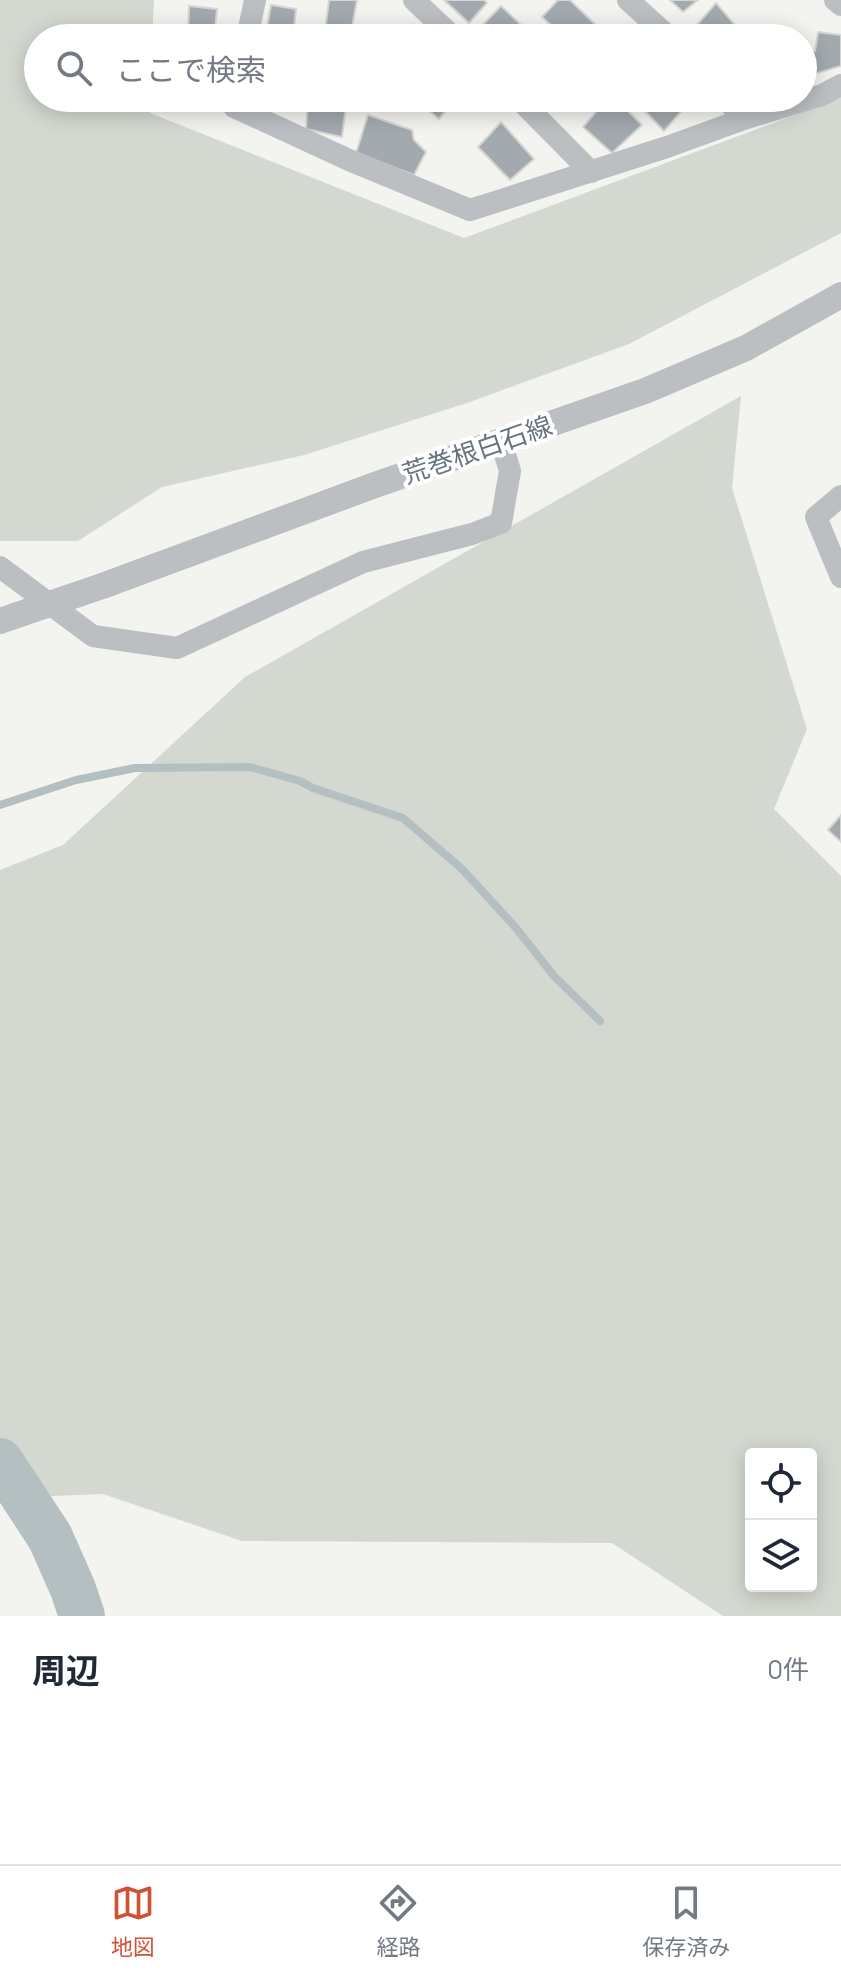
<!DOCTYPE html>
<html lang="ja">
<head>
<meta charset="utf-8">
<style>
	:root { --surface:#fff; --page:#f2f2f3; --text:#1f2937; --muted:#747a83; --line:#e0e1e3; --accent:#cf5235 }
	body { margin:0; font-family:Manrope,"Noto Sans JP",sans-serif; background:var(--page); color:var(--text) }
	.controls { position:absolute; right:24px; bottom:24px; display:grid; overflow:hidden; border-radius:8px; box-shadow:0 4px 20px #0003 }
	.controls button { width:72px; height:72px; display:grid; place-items:center; padding:0; border:0; border-bottom:2px solid var(--line); background:var(--surface); color:var(--text); font:40px sans-serif }
	.list { margin:0; padding:0; list-style:none }
	h2 { display:flex; justify-content:space-between; align-items:center; height:104px; margin:0; padding:0 32px; font-size:34px }
	h2 small { font-size:26px; font-weight:400; color:var(--muted) }
	.icon { flex:none; width:44px; height:44px; fill:none; stroke:currentColor; stroke-width:2; stroke-linecap:round; stroke-linejoin:round }
	.map { position:relative; flex:none; width:841px; height:1616px; overflow:hidden }
	.search { position:absolute; background:var(--surface); box-shadow:0 4px 20px #0003; left:24px; right:24px; top:24px; height:88px; display:flex; align-items:center; gap:20px; box-sizing:border-box; padding:0 28px; border-radius:44px; color:var(--muted); font-size:30px }
	.sheet { height:248px; background:var(--surface) }
	nav { display:flex; justify-content:space-around; align-items:center; box-sizing:border-box; height:112px; border-top:2px solid var(--line); background:var(--surface); font-size:22px; color:var(--muted) }
	nav a { display:grid; justify-items:center; gap:4px }
	nav .on { color:var(--accent) }
	.map>svg:first-child { display:block }
	.green { fill:#d3d8d0; fill-rule:evenodd }
	.lines { fill:none; stroke-linecap:round; stroke-linejoin:round }
	.stream { stroke:#b4bfc2; stroke-width:8 }
	.river { stroke:#b4bfc2; stroke-width:46 }
	.building { fill:#a3aaaf; stroke:#d5d5d3; stroke-width:2 }
	.minor { stroke:#bbbfc2; stroke-width:22 }
	.tertiary { stroke:#bbbfc2; stroke-width:26 }
	.tertiary-bridge { stroke:#bbbfc2; stroke-width:26 }
	.labels { text-anchor:middle; dominant-baseline:central; stroke-width:8; stroke-linejoin:round; paint-order:stroke }
	.street-label { font-size:26px; fill:#66747e; stroke:#fff }
</style>
</head>
<body>
<div class="map">
<svg width="841" height="1616" viewBox="0 0 841 1616">
	<rect width="100%" height="100%" fill="#f3f3f0"/>
	<g class="green">
		<path d="M0 0H154L152 38H38V98H150V113L464 238 841 98V233L629 344 467 403 304 455 162 487 78 541H0Z"/>
		<path d="M741 396 732 488 807 729 774 809 841 876V1616H723L612 1543 242 1541 103 1494 0 1498V870L63 845 245 677ZM751 1454H811V1586H751Z"/>
	</g>
	<g class="lines">
		<path class="stream" d="M0 805 76 780 135 768 250 767 300 781 313 788 403 818 462 869 516 928 554 976 600 1021"/>
		<path class="river" d="M0 1461 50 1537 73 1589 82 1616"/>
	</g>
	<g class="building">
		<path d="M329 0H357L350 38H324Z"/>
		<path d="M444 0H484L487 3 469 23Z"/>
		<path d="M558 0H570L601 30 593 38H565L542 17Z"/>
		<path d="M670 0H698L683 12Z"/>
		<path d="M716 3 746 38H709L697 25Z"/>
		<path d="M271 5 296 9 293 38H265Z"/>
		<path d="M189 6 217 9 214 38H188Z"/>
		<path d="M501 6 535 38H486L477 31Z"/>
		<path d="M818 32 841 35V66L810 75 803 92V49L815 51Z"/>
		<path d="M308 98H347L342 137 306 129Z"/>
		<path d="M414 98H456L439 119Z"/>
		<path d="M608 98H615L642 125 612 153 583 127Z"/>
		<path d="M648 98H693L664 131 641 107Z"/>
		<path d="M368 115 412 130 414 140 426 152 414 175 356 153Z"/>
		<path d="M501 122 534 159 510 180 478 147Z"/>
		<path d="M841 815V842L828 830Z"/>
	</g>
	<g class="lines">
		<g class="minor">
			<path d="M414 0 454 38"/>
			<path d="M628 0 670 38"/>
			<path d="M835 0 841 5"/>
			<path d="M247 38 255 0"/>
			<path d="M236 98 234 107 349 160 470 210 667 147 744 119 822 95 841 85"/>
			<path d="M518 98 591 172"/>
			<path d="M725 98 744 119"/>
			<path d="M841 496 816 517 841 577"/>
			<path d="M0 567 93 636 177 648 363 562 472 534 501 523 510 471 501 441"/>
		</g>
		<path class="tertiary" d="M105 585 375 485 645 391 746 348 841 295"/>
		<path class="tertiary-bridge" d="M0 621 105 585"/>
	</g>
	<g class="labels">
		<g class="street-label">
			<text transform="translate(477 449) rotate(-19)">荒巻根白石線</text>
		</g>
	</g>
</svg>
<div class="controls">
<button><svg class="icon" aria-label="locate" viewBox="0 0 24 24"><circle cx="12" cy="12" r="6"/><path d="M12 2v4M12 18v4M2 12h4M18 12h4"/></svg></button>
<button><svg class="icon" aria-label="layers" viewBox="0 0 24 24"><path d="M12 4l9 5-9 5-9-5zM3 14l9 5 9-5"/></svg></button>
</div>
<div class="search"><svg class="icon" aria-label="search" viewBox="0 0 24 24"><circle cx="10" cy="10" r="6"/><path d="M15 15l6 6"/></svg>ここで検索</div>
</div>
<section class="sheet">
<h2>周辺<small>0件</small></h2>
<ul class="list">
</ul>
</section>
<nav>
<a class="on"><svg class="icon" aria-label="map" viewBox="0 0 24 24"><path d="M3 6l6-2 6 2 6-2v14l-6 2-6-2-6 2zM9 4v14M15 6v14"/></svg>地図</a>
<a><svg class="icon" aria-label="directions" viewBox="0 0 24 24"><path d="M12 3l9 9-9 9-9-9zM9 14v-3h6M13 9l2 2-2 2"/></svg>経路</a>
<a><svg class="icon" aria-label="saved" viewBox="0 0 24 24"><path d="M7 4h10v16l-5-4-5 4z"/></svg>保存済み</a>
</nav>
</body>
</html>
